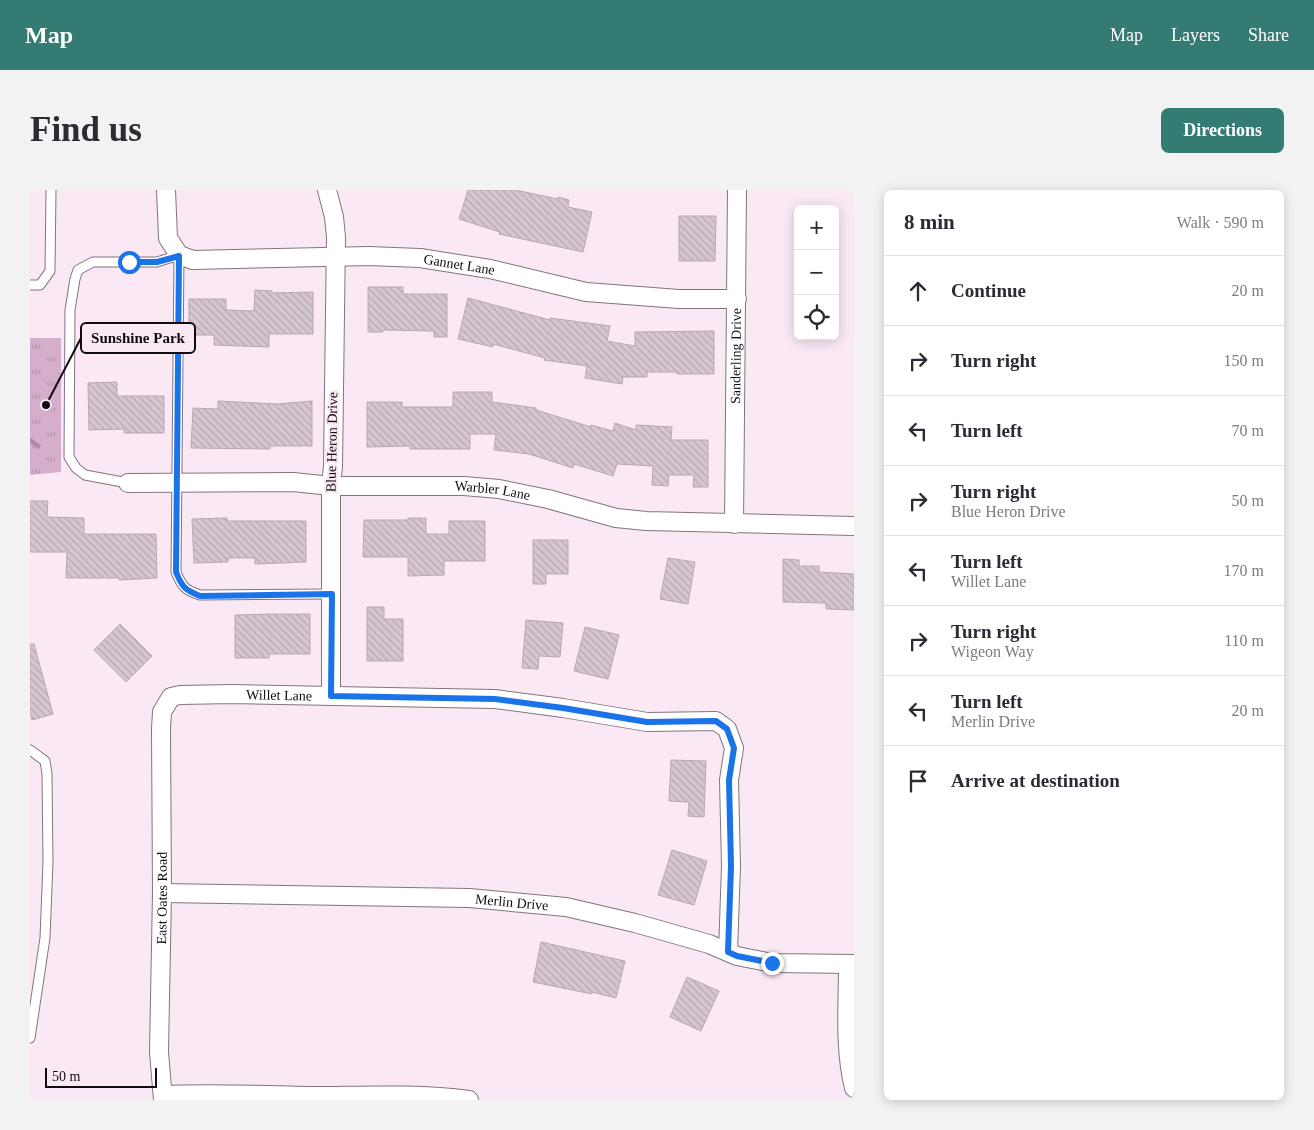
<!DOCTYPE html>
<html lang="en">
<head>
<meta charset="utf-8">
<style>
	:root { --surface:#fff; --page:#f2f2f3; --text:#2b2b33; --muted:#7c7c81; --line:#e1e1e2; --accent:#347b73 }
	body { margin:0; font-family:Georgia,serif; background:var(--page); color:var(--text) }
	.controls { position:absolute; right:15px; top:15px; display:grid; overflow:hidden; border-radius:8px; box-shadow:0 2px 12px #0003 }
	.controls button { width:45px; height:45px; display:grid; place-items:center; padding:0; border:0; border-bottom:1px solid var(--line); background:var(--surface); color:var(--text); font:25px sans-serif }
	.scale { position:absolute; left:15px; bottom:12px; width:112px; box-sizing:border-box; padding-left:5px; border:2px solid #110c0f; border-top:0; font-size:14px; line-height:18px; white-space:nowrap; color:#110c0f; -webkit-text-stroke:4px #fae9f5; paint-order:stroke }
	.stop { position:absolute; width:15px; height:15px; margin:-11px; border:4px solid #1a73e8; border-radius:50%; background:#fff }
	.stop.end { background:#1a73e8; border-color:#fff; box-shadow:0 1px 5px #0008 }
	.list { margin:0; padding:0; list-style:none }
	h2 { display:flex; justify-content:space-between; align-items:center; height:65px; margin:0; padding:0 20px; font-size:21px }
	h2 small { font-size:16px; font-weight:400; color:var(--muted) }
	.list li { display:grid; grid-template-columns:32px 1fr auto; gap:15px; align-items:center; box-sizing:border-box; height:70px; padding:0 20px; border-top:1px solid var(--line) }
	.list b { display:block; font-size:19px; white-space:nowrap }
	.list p { margin:0; font-size:16px; white-space:nowrap; color:var(--muted) }
	.list em { font-size:16px; font-style:normal; color:var(--muted) }
	.icon { flex:none; width:28px; height:28px; fill:none; stroke:currentColor; stroke-width:2; stroke-linecap:round; stroke-linejoin:round }
	.map { position:relative; flex:none; width:824px; height:910px; overflow:hidden; border-radius:8px }
	header { display:flex; align-items:center; gap:30px; box-sizing:border-box; height:70px; padding:0 25px; background:var(--accent); color:#fff }
	header strong { font-size:24px }
	nav { display:flex; gap:28px; margin-inline-start:auto; font-size:18px }
	.intro { display:flex; align-items:center; justify-content:space-between; box-sizing:border-box; height:120px; padding:0 30px }
	h1 { margin:0; font-size:35px }
	.button { padding:12px 22px; border-radius:8px; background:var(--accent); color:#fff; font-size:18px; font-weight:700 }
	main { display:flex; gap:30px; padding:0 30px }
	aside { flex:1; background:var(--surface); border-radius:8px; box-shadow:0 2px 12px #0003 }
	.map>svg:first-child { display:block }
	.grass { fill:url(#grass-tufts) }
	.lines { fill:none; stroke-linecap:round; stroke-linejoin:round }
	.stream { stroke:#b488a9; stroke-width:4.5 }
	.building { fill:url(#building-back-hatch); stroke:#b7a8b3 }
	.service-casing { stroke:#82747f; stroke-width:11 }
	.minor-casing { stroke:#82747f; stroke-width:20 }
	.service { stroke:#fff; stroke-width:9 }
	.minor { stroke:#fff; stroke-width:18 }
	.route { stroke:#1a73e8; stroke-width:6 }
	.labels { text-anchor:middle; dominant-baseline:central; stroke-width:4.5; stroke-linejoin:round; paint-order:stroke }
	.street-label { font-size:14px; fill:#110c0f; stroke:#fae9f5 }
	.leader { fill:none; stroke:#110c0f; stroke-width:2 }
	.callout-dot { fill:#110c0f; stroke:#fae9f5; stroke-width:2 }
	.callout { fill:#fae9f5; stroke:#110c0f; stroke-width:2 }
	.callout-label { font-size:15px; text-anchor:middle; font-weight:bold; fill:#110c0f }
</style>
</head>
<body>
<header>
<strong>Map</strong>
<nav><a>Map</a><a>Layers</a><a>Share</a></nav>
</header>
<div class="intro"><h1>Find us</h1><a class="button">Directions</a></div>
<main>
<div class="map">
<svg width="824" height="910" viewBox="0 0 824 910">
	<defs>
		<pattern id="grass-tufts" width="24" height="20" patternUnits="userSpaceOnUse" patternTransform="scale(1.25)"><rect width="24" height="20" fill="#d5aecb"/><path d="M3 7l-1-3M5 7V3M7 7l1-3M15 17l-1-3M17 17v-4M19 17l1-3" fill="none" stroke="#b694ad"/></pattern>
		<pattern id="building-back-hatch" width="6" height="6" patternUnits="userSpaceOnUse" patternTransform="scale(1.25)"><rect width="6" height="6" fill="#d5c6d1"/><path d="M-1 5l2 2M0 0l6 6M5-1l2 2" fill="none" stroke="#b6a9b2"/></pattern>
	</defs>
	<rect width="100%" height="100%" fill="#fae9f5"/>
	<path class="grass" d="M0 148H31V282L0 285Z"/>
	<g class="lines">
		<path class="stream" d="M0 250 8 256"/>
	</g>
	<g class="building">
		<path d="M438 0H485L528 9V7L539 10 538 17 562 22 553 62 469 44 470 42 429 29Z"/>
		<path d="M649 26H686L685 71H649Z"/>
		<path d="M338 97H373V104H417V147H404V141L353 140V142H338Z"/>
		<path d="M225 100 242 101V103L283 102V144H239V157L184 155V145H159V109H196V120L224 121Z"/>
		<path d="M438 108 520 130V128L580 136 577 151 605 156V142L684 141V184H647V182H617V187H593L592 194 555 188 557 176 514 170 515 168 463 154V157L428 149Z"/>
		<path d="M87 192V206H134V243H94V239L59 240 58 193Z"/>
		<path d="M423 202H462V212L506 218V220L561 237V235L583 241 585 233 606 240V235L642 237 641 250H678V297H663L664 285H639L638 296 622 295 623 276 587 274 583 286 544 274 543 278 499 264 464 260 466 244H440V259H380V256L337 257V212H372V217H423Z"/>
		<path d="M188 211 247 214 282 211V256H240V259L161 258 163 218 188 219Z"/>
		<path d="M0 311H18L17 327 54 328V344H126L127 388 89 390V388H36L37 362H0Z"/>
		<path d="M197 328V331H276V372L225 374V368H198V372L164 373 162 329Z"/>
		<path d="M378 328H396V344H419V331H455V371H414V385L378 386V367H333L334 330H378Z"/>
		<path d="M503 350H538V384H516V394H503Z"/>
		<path d="M638 368 665 372 658 414 630 409Z"/>
		<path d="M753 369 769 370V376H789V382L824 384V420L796 419V413L753 412Z"/>
		<path d="M337 417H354V429H373V471H337Z"/>
		<path d="M244 424H280V464H239V468H205V425Z"/>
		<path d="M496 430 533 433 530 467 509 466 508 479 492 478Z"/>
		<path d="M90 434 122 466 96 492 64 460Z"/>
		<path d="M555 437 589 445 578 489 544 481Z"/>
		<path d="M0 454H4L23 524 2 530 0 522Z"/>
		<path d="M641 570 676 571 674 627 658 626 659 612 639 611Z"/>
		<path d="M642 660 677 671 664 715 628 705Z"/>
		<path d="M511 752 595 771 586 808 562 802V804L503 792Z"/>
		<path d="M657 787 689 801 671 841 640 827Z"/>
	</g>
	<g class="lines">
		<defs>
			<g id="service">
				<path d="M0 95H10L20 81 21 0"/>
				<path d="M98 293 55 285 46 278 39 267 40 120 45 89 48 80 63 72H127L149 65 146 382C152 397 155 400 170 405L302 404"/>
				<path d="M0 560 15 571 17 584 18 672 15 748 0 848"/>
			</g>
			<g id="minor">
				<path id="s1" d="M136 0 138 48 149 65 163 70 339 66 390 68 460 79 556 102 649 109H707"/>
				<path d="M297 0 304 27 306 47 303 276 301 296V506"/>
				<path id="s2" d="M98 293 263 292 301 296H434L469 299 518 309 586 328 616 331 824 336"/>
				<path id="s3" d="M704 334 707 0"/>
				<path id="s4" d="M132 703 439 708 536 717 605 733 679 754 707 766 742 773 824 774"/>
				<path d="M818 774C818 815 814 858 824 898"/>
				<path d="M133 905C181 903 230 905 278 906 332 906 385 903 439 910"/>
				<path id="s5" d="M133 910 129 862 132 703 131 539 132 522 141 507 150 505 203 504 465 509 533 518 617 532 686 531 697 539 704 558 699 590 701 676 698 762"/>
			</g>
		</defs>
		<use href="#service" class="service-casing"/>
		<use href="#minor" class="minor-casing"/>
		<use href="#service" class="service"/>
		<use href="#minor" class="minor"/>
	</g>
	<g class="lines">
		<path class="route" d="M99 72H127L149 66 146 382C152 397 155 400 170 406L302 404 301 506 465 509 533 518 617 532 686 531 697 539 704 558 699 590 701 676 698 762 707 766 742 773"/>
	</g>
	<g class="labels">
		<g class="street-label">
			<text stroke="none"><textPath href="#s1" startOffset="350">Gannet Lane</textPath></text>
			<text stroke="none"><textPath href="#s3" startOffset="168">Sanderling Drive</textPath></text>
			<text transform="translate(302 252) rotate(-89)">Blue Heron Drive</text>
			<text stroke="none"><textPath href="#s2" startOffset="365">Warbler Lane</textPath></text>
			<text stroke="none"><textPath href="#s5" startOffset="514">Willet Lane</textPath></text>
			<text stroke="none"><textPath href="#s5" startOffset="202">East Oates Road</textPath></text>
			<text stroke="none"><textPath href="#s4" startOffset="350">Merlin Drive</textPath></text>
		</g>
	</g>
	<path class="leader" d="M16 215L51 148"/>
	<circle class="callout-dot" cx="16" cy="215" r="5"/>
	<rect class="callout" x="51" y="133" width="114" height="30" rx="5"/>
	<g class="callout-label">
		<text x="108" y="153">Sunshine Park</text>
	</g>
</svg>
<div class="controls">
<button>+</button>
<button>−</button>
<button><svg class="icon" aria-label="locate" viewBox="0 0 24 24"><circle cx="12" cy="12" r="6"/><path d="M12 2v4M12 18v4M2 12h4M18 12h4"/></svg></button>
</div>
<div class="scale">50 m</div>
<div class="stop" style="left:99px;top:72px"></div>
<div class="stop end" style="left:742px;top:773px"></div>
</div>
<aside>
<h2>8 min<small>Walk · 590 m</small></h2>
<ul class="list">
<li><svg class="icon" aria-label="ahead" viewBox="0 0 24 24"><path d="M12 20V5M6 11l6-6 6 6"/></svg><div><b>Continue</b></div><em>20 m</em></li>
<li><svg class="icon" aria-label="right" viewBox="0 0 24 24"><path d="M7 20v-9h11M14 6l5 5-5 5"/></svg><div><b>Turn right</b></div><em>150 m</em></li>
<li><svg class="icon" aria-label="left" viewBox="0 0 24 24"><path d="M17 20v-9H6M10 6l-5 5 5 5"/></svg><div><b>Turn left</b></div><em>70 m</em></li>
<li><svg class="icon" aria-label="right" viewBox="0 0 24 24"><path d="M7 20v-9h11M14 6l5 5-5 5"/></svg><div><b>Turn right</b><p>Blue Heron Drive</p></div><em>50 m</em></li>
<li><svg class="icon" aria-label="left" viewBox="0 0 24 24"><path d="M17 20v-9H6M10 6l-5 5 5 5"/></svg><div><b>Turn left</b><p>Willet Lane</p></div><em>170 m</em></li>
<li><svg class="icon" aria-label="right" viewBox="0 0 24 24"><path d="M7 20v-9h11M14 6l5 5-5 5"/></svg><div><b>Turn right</b><p>Wigeon Way</p></div><em>110 m</em></li>
<li><svg class="icon" aria-label="left" viewBox="0 0 24 24"><path d="M17 20v-9H6M10 6l-5 5 5 5"/></svg><div><b>Turn left</b><p>Merlin Drive</p></div><em>20 m</em></li>
<li><svg class="icon" aria-label="arrive" viewBox="0 0 24 24"><path d="M6 21V4h12l-3 4 3 4H6"/></svg><div><b>Arrive at destination</b></div></li>
</ul>
</aside>
</main>
</body>
</html>
